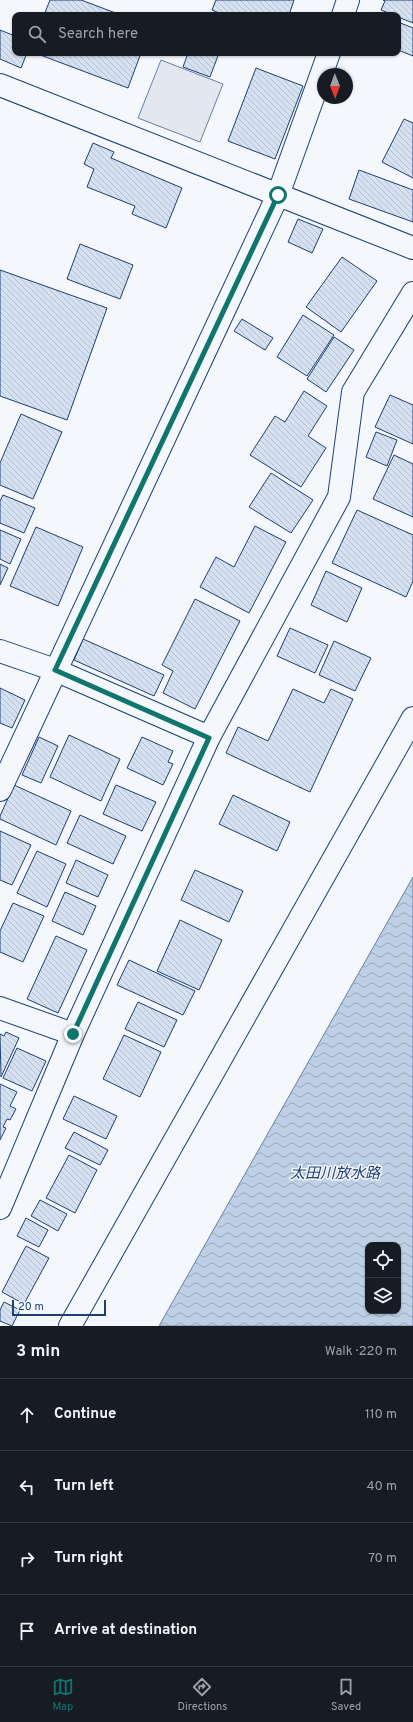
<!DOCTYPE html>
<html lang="en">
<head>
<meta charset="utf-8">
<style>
	:root { --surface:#171b24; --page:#20242c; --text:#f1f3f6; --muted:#9ea1a6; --line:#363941; --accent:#0f766e }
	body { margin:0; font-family:Overpass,"Noto Sans JP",sans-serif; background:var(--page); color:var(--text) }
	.controls { position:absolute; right:12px; bottom:12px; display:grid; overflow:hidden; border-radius:8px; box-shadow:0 1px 3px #0004 }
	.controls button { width:36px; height:36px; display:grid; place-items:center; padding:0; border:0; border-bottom:1px solid var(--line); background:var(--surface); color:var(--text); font:20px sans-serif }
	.compass { position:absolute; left:317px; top:68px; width:36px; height:36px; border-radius:50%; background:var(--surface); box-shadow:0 1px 3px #0004; rotate:179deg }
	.scale { position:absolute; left:12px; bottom:10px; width:94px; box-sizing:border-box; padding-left:4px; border:2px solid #1d3f73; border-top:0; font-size:11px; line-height:14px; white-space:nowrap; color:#1d3f73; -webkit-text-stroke:3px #f4f7fb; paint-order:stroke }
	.stop { position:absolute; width:12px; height:12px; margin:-9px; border:3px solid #0f766e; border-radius:50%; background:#fff }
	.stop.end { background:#0f766e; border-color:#fff; box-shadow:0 1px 4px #0008 }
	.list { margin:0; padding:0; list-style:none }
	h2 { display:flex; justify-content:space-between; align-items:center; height:52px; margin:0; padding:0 16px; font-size:17px }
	h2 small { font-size:13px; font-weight:400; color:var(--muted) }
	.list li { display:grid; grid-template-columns:26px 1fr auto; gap:12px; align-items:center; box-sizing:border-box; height:72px; padding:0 16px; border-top:1px solid var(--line) }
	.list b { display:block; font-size:15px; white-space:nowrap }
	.list em { font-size:13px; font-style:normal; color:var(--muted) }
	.icon { flex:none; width:22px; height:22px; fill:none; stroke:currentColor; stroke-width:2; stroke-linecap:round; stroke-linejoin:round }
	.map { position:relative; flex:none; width:413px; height:1326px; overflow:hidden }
	.search { position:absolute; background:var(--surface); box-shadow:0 1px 3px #0004; left:12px; right:12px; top:12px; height:44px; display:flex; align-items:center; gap:10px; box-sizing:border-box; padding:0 14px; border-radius:8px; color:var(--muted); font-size:15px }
	.sheet { height:340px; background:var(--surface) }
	nav { display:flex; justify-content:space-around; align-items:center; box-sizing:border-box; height:56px; border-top:1px solid var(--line); background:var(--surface); font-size:11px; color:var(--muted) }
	nav a { display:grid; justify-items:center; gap:2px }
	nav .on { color:var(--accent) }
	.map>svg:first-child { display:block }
	.parking { fill:#e3e8f0; stroke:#687fa3 }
	.water { fill:url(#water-waves); stroke:#687fa3; fill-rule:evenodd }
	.building { fill:url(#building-back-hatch); stroke:#1d3f73 }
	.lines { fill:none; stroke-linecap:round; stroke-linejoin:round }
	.street-casing { stroke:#1d3f73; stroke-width:24 }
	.secondary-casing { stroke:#1d3f73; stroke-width:24 }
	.street { stroke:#f4f7fb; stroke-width:22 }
	.secondary { stroke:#f4f7fb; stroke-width:22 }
	.route { stroke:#0f766e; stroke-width:5 }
	.labels { text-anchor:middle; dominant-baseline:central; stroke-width:3; stroke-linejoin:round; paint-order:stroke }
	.water-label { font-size:15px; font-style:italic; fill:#1d3f73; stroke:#f4f7fb }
</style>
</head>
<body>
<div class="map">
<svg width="413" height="1326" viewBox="0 0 413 1326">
	<defs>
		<pattern id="water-waves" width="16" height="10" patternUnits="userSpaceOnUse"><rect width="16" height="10" fill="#bed0e5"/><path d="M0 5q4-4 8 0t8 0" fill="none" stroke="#9aaabe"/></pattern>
		<pattern id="building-back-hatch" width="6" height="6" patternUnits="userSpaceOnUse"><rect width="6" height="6" fill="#d5e0f0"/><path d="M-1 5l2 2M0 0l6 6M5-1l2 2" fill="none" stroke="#b6c1d1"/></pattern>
	</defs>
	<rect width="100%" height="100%" fill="#f4f7fb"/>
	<path class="parking" d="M161 60 223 84 200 142 138 118Z"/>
	<path class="water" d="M413 877V1326H159ZM368 1245H398V1311H368Z"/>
	<g class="building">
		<path d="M50 0H81L121 15H44Z"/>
		<path d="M216 0H294L289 15H224L212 10Z"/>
		<path d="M383 0H413V23L398 17V15H394L381 10 385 1Z"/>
		<path d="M398 22 413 28V56L398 50Z"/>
		<path d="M0 30 15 36V53H27L21 68 0 59Z"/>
		<path d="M35 53H141L128 88Z"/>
		<path d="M188 53H219L210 77 183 67Z"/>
		<path d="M256 68 303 86 275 159 228 141Z"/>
		<path d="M404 119 413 123V178L382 162Z"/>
		<path d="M93 143 114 152 111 158 182 188 166 228 132 214 135 206 87 187 94 169 84 164Z"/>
		<path d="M359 170 413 190V222L349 199Z"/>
		<path d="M298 219 323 229 312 253 288 242Z"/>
		<path d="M80 244 133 265 120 299 67 279Z"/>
		<path d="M342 257 377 281 341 332 306 307Z"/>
		<path d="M0 270 107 308 67 420 0 396Z"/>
		<path d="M303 315 334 335 307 376 277 357Z"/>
		<path d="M242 319 273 338 265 350 234 331Z"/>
		<path d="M334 337 354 350 326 392 307 379Z"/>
		<path d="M304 391 327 406 308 436 326 448 301 487 250 455 275 416 285 422Z"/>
		<path d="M390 395 413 405V444L375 427Z"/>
		<path d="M21 414 62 432 33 499 0 485V463Z"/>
		<path d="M376 432 397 440 387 466 366 457Z"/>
		<path d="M394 455 413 464V517L373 499Z"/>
		<path d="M271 473 313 500 291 533 249 507Z"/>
		<path d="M3 495 35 508 24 533 0 523V501Z"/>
		<path d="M357 510 413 535V581L406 597 332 563Z"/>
		<path d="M255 526 286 542 249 613 200 587 216 557 234 567Z"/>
		<path d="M36 527 83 547 58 606 10 586Z"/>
		<path d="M0 530 21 539 10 564 0 559Z"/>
		<path d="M0 564 8 568 0 585Z"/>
		<path d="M326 571 362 588 347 622 311 605Z"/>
		<path d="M195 599 240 621 195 709 163 693 173 671 162 665Z"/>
		<path d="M290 628 328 645 315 673 277 656Z"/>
		<path d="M83 639 164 675 154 696 74 660Z"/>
		<path d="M334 641 371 658 355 691 319 675Z"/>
		<path d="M0 688 25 700 12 728 0 723Z"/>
		<path d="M293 689 324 703 331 689 353 699 310 792 226 753 238 727 268 741Z"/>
		<path d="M69 735 120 759 101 801 50 777Z"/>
		<path d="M39 737 58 746 41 783 22 775Z"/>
		<path d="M142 737 173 751 168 762 173 764 163 785 127 768Z"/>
		<path d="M14 785 71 811 56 845 0 819V816Z"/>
		<path d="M116 785 156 802 142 831 103 814Z"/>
		<path d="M233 795 290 822 277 851 219 824Z"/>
		<path d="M80 815 126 836 113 864 67 843Z"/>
		<path d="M0 831 31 845 12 885 0 880Z"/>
		<path d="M37 851 66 864 47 907 17 893Z"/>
		<path d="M76 860 108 875 98 897 66 883Z"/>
		<path d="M195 870 243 891 229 922 181 900Z"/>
		<path d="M65 892 96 906 83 935 52 921Z"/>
		<path d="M13 903 44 916 23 962 0 952V931Z"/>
		<path d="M180 920 222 940 199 990 157 971Z"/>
		<path d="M56 936 87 950 58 1013 27 999Z"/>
		<path d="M129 960 195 991 183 1015 117 985Z"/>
		<path d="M138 1002 177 1020 164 1047 125 1029Z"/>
		<path d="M6 1032 19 1038 1 1077 0 1034 4 1036Z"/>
		<path d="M124 1035 161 1052 140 1097 103 1079Z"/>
		<path d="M17 1048 46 1061 32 1091 3 1078Z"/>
		<path d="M0 1084 17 1092 10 1106 16 1109 10 1120 7 1119 3 1127 6 1128 0 1140Z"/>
		<path d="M74 1096 117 1116 106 1139 63 1119Z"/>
		<path d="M74 1132 108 1150 100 1165 65 1148Z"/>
		<path d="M69 1155 97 1170 75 1213 46 1198Z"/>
		<path d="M40 1200 67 1214 58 1231 31 1216Z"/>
		<path d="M26 1218 48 1230 39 1247 17 1236Z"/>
		<path d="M26 1246 49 1258 24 1304 2 1292Z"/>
		<path d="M4 1302 20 1310 12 1326 0 1321V1310Z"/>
	</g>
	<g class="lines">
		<defs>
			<g id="street">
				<path d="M343 15 348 0"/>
				<path d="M0 85 413 248"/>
				<path d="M0 651 55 670 209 737"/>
				<path d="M0 790 278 195 329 53"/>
				<path d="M0 1008 73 1034"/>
				<path d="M0 1208 73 1034 209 737 339 497 353 392 413 293"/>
			</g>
			<path id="secondary" d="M70 1326 413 718"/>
		</defs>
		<use href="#street" class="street-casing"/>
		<use href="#secondary" class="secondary-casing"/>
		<use href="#street" class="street"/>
		<use href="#secondary" class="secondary"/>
	</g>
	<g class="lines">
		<path class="route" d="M73 1034 209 738 55 670 278 195"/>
	</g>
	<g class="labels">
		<g class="water-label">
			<text x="335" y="1174">太田川放水路</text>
		</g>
	</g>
</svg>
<div class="controls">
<button><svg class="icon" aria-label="locate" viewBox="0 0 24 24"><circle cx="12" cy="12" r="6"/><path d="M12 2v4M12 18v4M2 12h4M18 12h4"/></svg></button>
<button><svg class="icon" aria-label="layers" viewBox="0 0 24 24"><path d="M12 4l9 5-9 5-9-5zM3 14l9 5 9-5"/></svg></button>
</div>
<svg class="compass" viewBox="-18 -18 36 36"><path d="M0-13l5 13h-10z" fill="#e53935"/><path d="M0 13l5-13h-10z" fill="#9ea1a6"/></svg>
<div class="scale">20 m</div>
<div class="stop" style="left:278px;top:195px"></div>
<div class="stop end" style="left:73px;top:1034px"></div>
<div class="search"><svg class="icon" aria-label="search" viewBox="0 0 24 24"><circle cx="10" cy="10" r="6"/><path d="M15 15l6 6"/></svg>Search here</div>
</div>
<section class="sheet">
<h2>3 min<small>Walk · 220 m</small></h2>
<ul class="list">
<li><svg class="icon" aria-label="ahead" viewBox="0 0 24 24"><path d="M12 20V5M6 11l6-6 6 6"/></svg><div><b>Continue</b></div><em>110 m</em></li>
<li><svg class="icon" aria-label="left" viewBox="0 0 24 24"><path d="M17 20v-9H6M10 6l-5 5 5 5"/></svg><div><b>Turn left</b></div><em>40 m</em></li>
<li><svg class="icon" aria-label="right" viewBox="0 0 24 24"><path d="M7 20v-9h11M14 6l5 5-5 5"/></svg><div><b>Turn right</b></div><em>70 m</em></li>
<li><svg class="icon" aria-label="arrive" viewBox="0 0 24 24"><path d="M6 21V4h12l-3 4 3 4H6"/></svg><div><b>Arrive at destination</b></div></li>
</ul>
</section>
<nav>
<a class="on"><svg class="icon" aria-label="map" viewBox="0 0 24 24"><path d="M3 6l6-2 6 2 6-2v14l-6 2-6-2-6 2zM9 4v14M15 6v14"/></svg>Map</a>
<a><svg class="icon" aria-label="directions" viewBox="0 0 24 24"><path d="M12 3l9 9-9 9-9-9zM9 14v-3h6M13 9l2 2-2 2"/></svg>Directions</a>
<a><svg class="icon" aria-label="saved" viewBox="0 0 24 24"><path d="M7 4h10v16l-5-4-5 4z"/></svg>Saved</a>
</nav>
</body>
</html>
